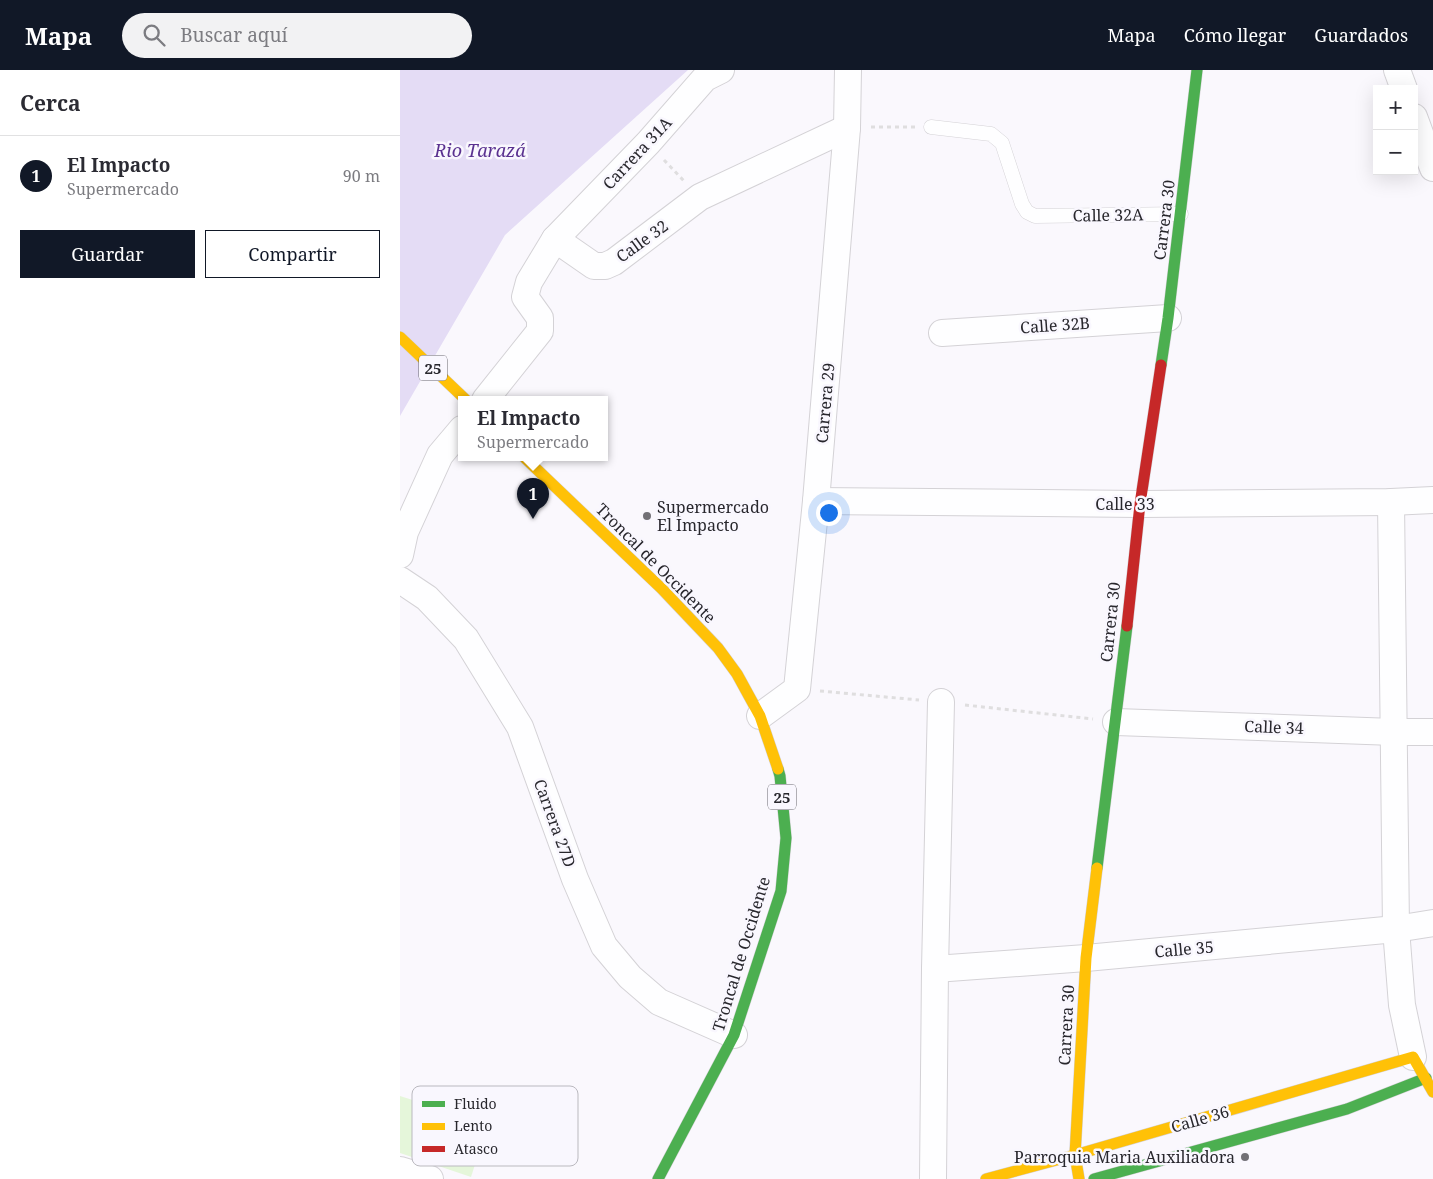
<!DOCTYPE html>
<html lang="es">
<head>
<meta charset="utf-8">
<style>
	:root { --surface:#fff; --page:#f2f2f3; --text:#2b2b33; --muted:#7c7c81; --line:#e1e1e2; --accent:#111827 }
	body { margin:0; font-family:"Noto Serif",serif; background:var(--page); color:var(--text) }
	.controls { position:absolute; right:15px; top:15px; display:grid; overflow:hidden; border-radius:0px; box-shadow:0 5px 20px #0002 }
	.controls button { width:45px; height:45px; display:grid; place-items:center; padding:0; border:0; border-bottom:1px solid var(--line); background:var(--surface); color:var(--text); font:25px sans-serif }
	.you { position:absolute; left:428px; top:442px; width:18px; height:18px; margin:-12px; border:4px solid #fff; border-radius:50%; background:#1a73e8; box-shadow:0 0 0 8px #1a73e833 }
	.badge { display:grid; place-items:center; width:32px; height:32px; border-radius:50%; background:var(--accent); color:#fff; font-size:16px; font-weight:700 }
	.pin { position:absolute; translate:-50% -41px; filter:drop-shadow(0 1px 2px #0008) }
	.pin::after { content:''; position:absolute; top:26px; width:18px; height:15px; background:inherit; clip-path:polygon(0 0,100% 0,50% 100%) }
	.popup { position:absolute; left:58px; top:326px; width:150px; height:65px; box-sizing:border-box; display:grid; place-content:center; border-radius:0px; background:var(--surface); filter:drop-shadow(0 1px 4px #0005); font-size:16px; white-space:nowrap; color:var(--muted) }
	.popup b { font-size:19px; color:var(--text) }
	.popup::after { content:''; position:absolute; left:50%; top:100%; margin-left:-10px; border:10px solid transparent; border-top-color:var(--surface) }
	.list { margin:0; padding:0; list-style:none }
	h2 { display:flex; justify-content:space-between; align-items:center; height:65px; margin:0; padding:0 20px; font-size:21px }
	h2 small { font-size:16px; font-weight:400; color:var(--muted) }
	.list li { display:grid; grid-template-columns:32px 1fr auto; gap:15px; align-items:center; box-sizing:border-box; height:80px; padding:0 20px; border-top:1px solid var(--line) }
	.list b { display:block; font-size:19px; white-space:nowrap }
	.list p { margin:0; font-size:16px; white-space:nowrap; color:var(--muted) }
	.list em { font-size:16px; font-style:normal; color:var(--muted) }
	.actions { display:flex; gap:10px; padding:15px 20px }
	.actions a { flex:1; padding:11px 0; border:1px solid var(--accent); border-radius:0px; text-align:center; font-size:18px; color:var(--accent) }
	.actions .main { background:var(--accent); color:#fff }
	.icon { flex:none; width:28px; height:28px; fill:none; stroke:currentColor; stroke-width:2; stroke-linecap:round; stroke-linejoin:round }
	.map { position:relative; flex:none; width:1033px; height:1109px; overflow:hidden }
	header { display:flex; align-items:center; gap:30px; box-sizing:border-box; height:70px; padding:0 25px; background:var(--accent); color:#fff }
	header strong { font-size:24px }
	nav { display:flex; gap:28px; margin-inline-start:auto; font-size:18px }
	.search { width:350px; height:45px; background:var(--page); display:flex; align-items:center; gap:12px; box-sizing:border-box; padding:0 18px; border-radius:28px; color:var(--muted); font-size:19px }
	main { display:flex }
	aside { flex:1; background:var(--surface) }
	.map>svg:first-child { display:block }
	.green { fill:#e5f6da }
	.water { fill:#e4dcf5 }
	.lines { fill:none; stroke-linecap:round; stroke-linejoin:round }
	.lane-casing { stroke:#d4d2d6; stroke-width:15 }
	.street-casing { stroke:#d4d2d6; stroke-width:28 }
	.fast-casing { stroke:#d4d2d6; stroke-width:12 }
	.slow-casing { stroke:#d4d2d6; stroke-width:12 }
	.jam-casing { stroke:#d4d2d6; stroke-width:12 }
	.path { stroke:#dfdedf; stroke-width:3; stroke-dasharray:4 4; stroke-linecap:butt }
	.lane { stroke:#fefeff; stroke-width:14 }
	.street { stroke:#fefeff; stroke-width:26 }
	.fast { stroke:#4caf50; stroke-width:11 }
	.slow { stroke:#ffc107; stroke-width:11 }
	.jam { stroke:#c62828; stroke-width:11 }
	.poi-dot { fill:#727076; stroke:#f9f7fe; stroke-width:2 }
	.labels { text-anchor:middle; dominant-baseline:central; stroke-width:5; stroke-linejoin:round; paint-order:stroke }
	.shield { fill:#f9f7fe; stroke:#67656c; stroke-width:1 }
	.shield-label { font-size:15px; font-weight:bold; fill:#28272d }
	.street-label { font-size:16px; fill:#28272d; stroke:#f9f7fe }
	.poi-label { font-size:16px; fill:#28272d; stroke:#f9f7fe; text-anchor:start }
	.water-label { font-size:18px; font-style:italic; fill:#5a3190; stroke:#f9f7fe }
	.key { fill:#f9f7fe; stroke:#bab9bf; stroke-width:1 }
	.key-label { font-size:14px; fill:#28272d }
</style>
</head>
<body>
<header>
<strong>Mapa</strong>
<div class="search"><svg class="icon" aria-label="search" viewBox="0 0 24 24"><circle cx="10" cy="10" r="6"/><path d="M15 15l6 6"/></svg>Buscar aquí</div>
<nav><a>Mapa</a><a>Cómo llegar</a><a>Guardados</a></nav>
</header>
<main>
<aside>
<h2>Cerca<small></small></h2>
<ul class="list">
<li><span class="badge">1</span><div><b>El Impacto</b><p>Supermercado</p></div><em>90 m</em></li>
</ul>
<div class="actions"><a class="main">Guardar</a><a>Compartir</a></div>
</aside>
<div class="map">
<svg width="1033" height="1109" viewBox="0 0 1033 1109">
	<rect width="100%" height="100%" fill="#faf8fd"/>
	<path class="green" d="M0 1026 88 1054 71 1107 0 1083Z"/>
	<path class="water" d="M0 0H288L105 165 0 346Z"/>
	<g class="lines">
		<defs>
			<path id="lane" d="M531 57 591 64 602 73 622 134 627 142 635 146 781 144"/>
			<g id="street">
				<path d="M997 0 1004 19"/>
				<path d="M1014 47 1033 98"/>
				<path d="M155 169 194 196H205L214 192 300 127 447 58"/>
				<path d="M542 263 768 248"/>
				<path d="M85 330 140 261V248L125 227 129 212 155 169 248 73 305 8 321 0"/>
				<path d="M416 431 740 434 991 432 1033 430"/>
				<path d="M991 432 996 859 1002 935 1013 987"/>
				<path d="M0 485 5 462 40 385 62 359"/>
				<path d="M0 510 27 528 66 569 120 657 175 809 204 876 230 907 259 932 334 965"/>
				<path d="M360 646 397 619 416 431 447 58 448 0"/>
				<path d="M716 652 994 662H1033"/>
				<path d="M535 899 686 888 996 859 1033 853"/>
				<path d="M0 1100 30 1109"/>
				<path d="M533 1109 535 899 541 632"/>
			</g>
			<g id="fast">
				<path d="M761 295 768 248 797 0"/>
				<path d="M697 798 727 556"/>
				<path d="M258 1109 334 965 381 821 386 768 380 706 378 699"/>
				<path d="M694 1109 947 1039 1026 1008"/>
			</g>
			<g id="slow">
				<path d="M0 267 66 330"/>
				<path d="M125 388 262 519 318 578 337 604 360 646 378 699"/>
				<path d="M586 1109 675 1085 1013 987 1033 1022"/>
				<path d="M679 1109 675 1085 686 888 697 798"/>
			</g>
			<path id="jam" d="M727 556 740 434 761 295"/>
		</defs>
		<use href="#lane" class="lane-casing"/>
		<use href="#street" class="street-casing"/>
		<use href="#fast" class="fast-casing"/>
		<use href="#slow" class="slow-casing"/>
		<use href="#jam" class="jam-casing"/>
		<g class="path">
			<path d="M471 57H515"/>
			<path d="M264 90 284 111"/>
			<path d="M420 621 519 630"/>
			<path d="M565 635 693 649"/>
		</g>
		<use href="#lane" class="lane"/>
		<use href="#street" class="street"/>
		<use href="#fast" class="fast"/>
		<use href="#slow" class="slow"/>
		<use href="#jam" class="jam"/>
	</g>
	<g class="poi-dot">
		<circle cx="247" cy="446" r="5"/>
		<circle cx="845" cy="1087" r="5"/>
	</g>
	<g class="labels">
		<g class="shield">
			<rect x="19" y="285.5" width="28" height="25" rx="4"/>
			<rect x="368" y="714.5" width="28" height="25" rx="4"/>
		</g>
		<g class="shield-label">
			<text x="33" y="298">25</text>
			<text x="382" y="727">25</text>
		</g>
		<g class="street-label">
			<text transform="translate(237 83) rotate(-47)">Carrera 31A</text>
			<text transform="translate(708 145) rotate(-1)">Calle 32A</text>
			<text transform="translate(764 150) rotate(-83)">Carrera 30</text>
			<text transform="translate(242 171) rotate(-36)">Calle 32</text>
			<text transform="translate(655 255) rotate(-4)">Calle 32B</text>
			<text transform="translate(425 333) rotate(-85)">Carrera 29</text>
			<text x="725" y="434">Calle 33</text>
			<text transform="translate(256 493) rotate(45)">Troncal de Occidente</text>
			<text transform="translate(710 552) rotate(-84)">Carrera 30</text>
			<text transform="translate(874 657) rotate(2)">Calle 34</text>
			<text transform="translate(155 753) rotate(70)">Carrera 27D</text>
			<text transform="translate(784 879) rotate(-5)">Calle 35</text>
			<text transform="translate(341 884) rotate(-73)">Troncal de Occidente</text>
			<text transform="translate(666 955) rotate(-87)">Carrera 30</text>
			<text transform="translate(800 1049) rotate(-16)">Calle 36</text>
		</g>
		<g class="poi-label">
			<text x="257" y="437">Supermercado<tspan x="257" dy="18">El Impacto</tspan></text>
			<text x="835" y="1087" text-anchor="end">Parroquia Maria Auxiliadora</text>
		</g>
		<g class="water-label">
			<text x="80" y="80">Rio Tarazá</text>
		</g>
	</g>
	<rect x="12" y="1016" width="166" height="80" rx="8" class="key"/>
	<rect x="22" y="1031" width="23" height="6" fill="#4caf50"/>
	<rect x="22" y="1053" width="23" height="7" fill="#ffc107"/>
	<rect x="22" y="1076" width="23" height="6" fill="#c62828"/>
	<g class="key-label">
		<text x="54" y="1039">Fluido</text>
		<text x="54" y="1061">Lento</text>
		<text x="54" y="1084">Atasco</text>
	</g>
</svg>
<div class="controls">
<button>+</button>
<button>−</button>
</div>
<div class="you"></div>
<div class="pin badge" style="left:133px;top:449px">1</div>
<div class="popup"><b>El Impacto</b>Supermercado</div>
</div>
</main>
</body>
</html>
